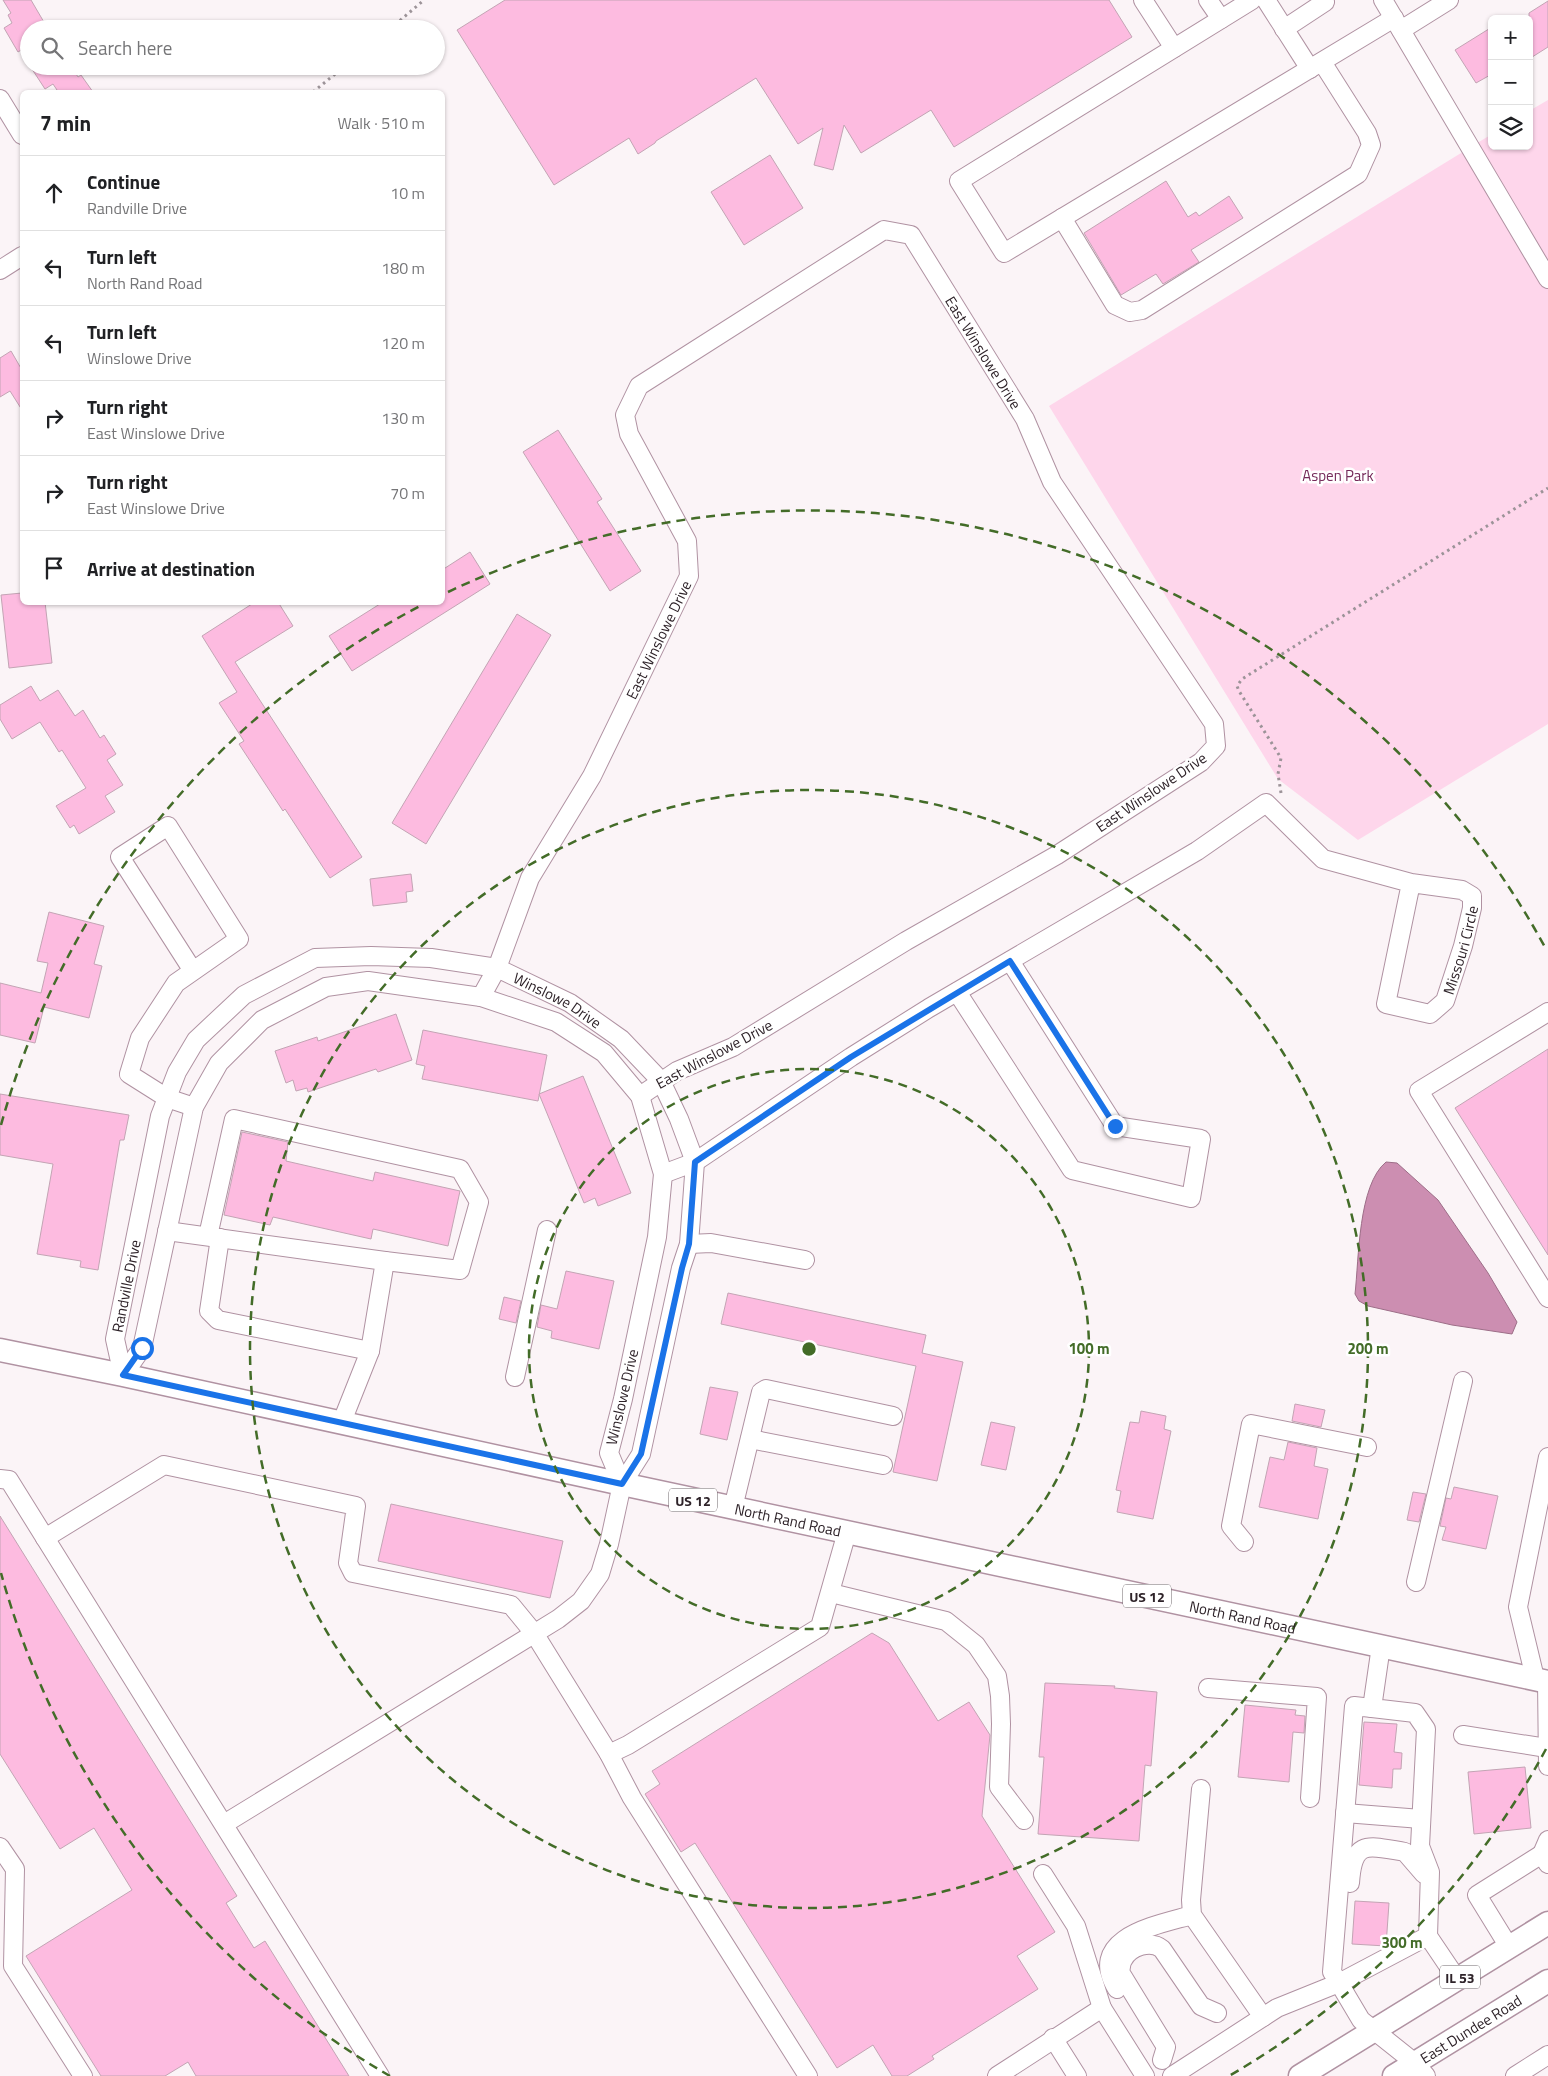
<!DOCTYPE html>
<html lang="en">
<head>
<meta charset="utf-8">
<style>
	:root { --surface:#fff; --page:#f6f6f6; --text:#202124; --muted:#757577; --line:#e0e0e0 }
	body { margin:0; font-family:"Titillium Web",sans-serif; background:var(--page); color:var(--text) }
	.controls { position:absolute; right:15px; top:15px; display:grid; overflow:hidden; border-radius:8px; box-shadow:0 1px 4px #0004 }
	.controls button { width:45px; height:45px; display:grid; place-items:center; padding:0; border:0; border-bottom:1px solid var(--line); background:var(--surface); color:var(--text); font:25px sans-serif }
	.stop { position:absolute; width:15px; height:15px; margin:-11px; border:4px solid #1a73e8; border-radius:50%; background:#fff }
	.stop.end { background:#1a73e8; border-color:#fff; box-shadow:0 1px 5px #0008 }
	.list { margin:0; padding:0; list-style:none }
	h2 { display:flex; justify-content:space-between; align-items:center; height:65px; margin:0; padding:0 20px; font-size:21px }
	h2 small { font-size:16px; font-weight:400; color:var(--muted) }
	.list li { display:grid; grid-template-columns:32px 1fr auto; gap:15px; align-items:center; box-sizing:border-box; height:75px; padding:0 20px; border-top:1px solid var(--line) }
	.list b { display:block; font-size:19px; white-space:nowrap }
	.list p { margin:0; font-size:16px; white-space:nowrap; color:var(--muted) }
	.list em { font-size:16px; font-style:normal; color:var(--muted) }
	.icon { flex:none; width:28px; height:28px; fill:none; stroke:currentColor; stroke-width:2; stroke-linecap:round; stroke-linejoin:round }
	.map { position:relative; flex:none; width:1548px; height:2076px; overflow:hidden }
	.search { position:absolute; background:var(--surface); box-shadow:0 1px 4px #0004; left:20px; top:20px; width:425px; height:55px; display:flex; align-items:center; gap:12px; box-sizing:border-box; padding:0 18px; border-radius:28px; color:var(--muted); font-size:19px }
	.panel { position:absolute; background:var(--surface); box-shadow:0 1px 4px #0004; left:20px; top:90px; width:425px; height:515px; border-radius:8px }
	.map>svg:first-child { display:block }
	.green { fill:#fed6eb }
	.water { fill:#cc8eb1; stroke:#9d6e88 }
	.building { fill:#fdbbe0; stroke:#c3a4b4 }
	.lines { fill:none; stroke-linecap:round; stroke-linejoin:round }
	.minor-casing { stroke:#b092a2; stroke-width:20 }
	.major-casing { stroke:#b092a2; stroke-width:25 }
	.path { stroke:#9c9398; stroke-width:3; stroke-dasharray:2.5 4; stroke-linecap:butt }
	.minor { stroke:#fff; stroke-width:18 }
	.major { stroke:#fff; stroke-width:22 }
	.route { stroke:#1a73e8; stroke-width:6 }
	.ring { fill:none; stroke:#436c28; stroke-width:2.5; stroke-dasharray:9 6 }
	.labels { text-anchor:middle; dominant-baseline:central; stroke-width:5; stroke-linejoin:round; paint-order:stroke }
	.shield { fill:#fff; stroke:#6d6569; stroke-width:1 }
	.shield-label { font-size:14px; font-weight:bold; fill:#2e2329 }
	.street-label { font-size:15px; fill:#2e2329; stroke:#fff }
	.park-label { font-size:15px; fill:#752a5a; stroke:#fff }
	.centre { fill:#436c28; stroke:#fff; stroke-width:2.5 }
	.ring-label { font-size:15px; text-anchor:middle; font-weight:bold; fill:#436c28; stroke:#fff; stroke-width:5; stroke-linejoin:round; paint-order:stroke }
</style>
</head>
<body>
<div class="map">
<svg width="1548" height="2076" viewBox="0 0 1548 2076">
	<rect width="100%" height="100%" fill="#fbf4f7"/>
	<path class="green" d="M1548 100V724L1358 840 1278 779 1049 406 1492 134V146H1529V111Z"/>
	<path class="water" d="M1386 1162 1397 1163 1438 1200 1488 1273 1517 1322 1512 1334 1452 1325 1368 1306 1359 1301 1355 1294C1359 1259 1358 1185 1386 1162Z"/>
	<g class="building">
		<path d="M3 0H31L48 29H29V52L26 47 18 52 4 28 12 23 8 15 11 13Z"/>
		<path d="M505 0H1109L1132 37 954 147 931 110 861 153 844 125 833 170 814 165 823 128 798 144 756 78 656 141 655 143 638 154 629 138 554 185 457 30Z"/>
		<path d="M1548 1V47L1529 59V13Z"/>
		<path d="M1492 27V74L1476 83 1455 50Z"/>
		<path d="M30 66H71L78 77 81 75 93 92H53L57 90 53 84 45 89Z"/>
		<path d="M770 155 803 208 744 245 711 192Z"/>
		<path d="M1166 181 1188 217 1196 212 1199 216 1229 196 1243 218 1191 250 1199 262 1163 284 1156 274 1121 295 1084 233Z"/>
		<path d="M11 351 22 370V410L10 391 0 397V358Z"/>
		<path d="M558 430 602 499 597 502 641 571 610 591 523 452Z"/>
		<path d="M470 552 490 584 352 671 329 636 383 602H442V570Z"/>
		<path d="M22 593V602H45L52 663 9 668 1 595Z"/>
		<path d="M255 602H278L293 626 235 662 362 857 330 878 285 809 283 811 239 744 244 741 219 703 237 692 202 636Z"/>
		<path d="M517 614 551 635 426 844 392 823Z"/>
		<path d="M31 686 40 701 58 690 75 716 83 710 100 738 104 735 116 754 107 760 123 785 105 796 115 812 79 834 74 825 70 828 56 806 86 788 62 750 59 752 40 722 12 739 0 719V705Z"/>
		<path d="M411 874 413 891 406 892 407 902 373 906 370 879Z"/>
		<path d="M49 912 104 926 94 964 102 966 89 1018 44 1007 35 1043 0 1035V983L41 993 48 963 37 961Z"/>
		<path d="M396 1014 412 1060 378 1072 376 1069 308 1092 307 1088 296 1091 293 1080 286 1083 275 1051 317 1037 318 1041Z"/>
		<path d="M423 1030 547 1055 538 1101 422 1079 425 1066 416 1064Z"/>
		<path d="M1548 1049V1255L1455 1108Z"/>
		<path d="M583 1076 631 1193 598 1206 595 1198 584 1203 539 1094Z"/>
		<path d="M0 1094 129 1115 124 1140H120L98 1270 80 1267 81 1261 37 1254 53 1164 0 1155Z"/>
		<path d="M242 1132 288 1142 286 1161 373 1181 375 1172 460 1191 448 1246 373 1229 371 1239 273 1217 270 1225 224 1215Z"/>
		<path d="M566 1271 614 1281 599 1349 551 1338 552 1331 537 1327 541 1305 557 1309Z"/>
		<path d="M728 1293 926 1335 922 1353 963 1362 937 1481 893 1472 916 1366 721 1324Z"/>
		<path d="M504 1297 521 1301 516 1323 499 1319Z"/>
		<path d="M710 1387 738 1392 727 1440 700 1434Z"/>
		<path d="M1295 1404 1325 1410 1321 1427 1292 1421Z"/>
		<path d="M1141 1411 1166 1416 1164 1429 1171 1431 1153 1519 1117 1512 1121 1491 1116 1490 1130 1422 1139 1423Z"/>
		<path d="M991 1422 1015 1427 1006 1470 981 1465Z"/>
		<path d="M1288 1442 1317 1448 1314 1466 1328 1469 1318 1519 1259 1507 1270 1457 1284 1460Z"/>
		<path d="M1454 1487 1498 1496 1486 1549 1442 1540 1446 1527 1440 1526 1446 1498 1451 1499Z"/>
		<path d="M1413 1492 1426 1494 1419 1522 1407 1520Z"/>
		<path d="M391 1504 563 1541 550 1598 378 1561Z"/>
		<path d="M0 1516 237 1896 226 1903 254 1948 265 1941 349 2076H196L188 2062 165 2076H101L26 1956 132 1890 94 1828 60 1849 0 1754Z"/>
		<path d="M872 1633 889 1643 938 1721 969 1702 990 1735 982 1816 1055 1932 1017 1956 1038 1989 932 2056 934 2059 907 2076H892L873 2045 837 2068 695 1843 681 1852 645 1794 660 1784 652 1771Z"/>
		<path d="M1045 1683 1115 1686 1114 1688 1157 1692 1151 1766 1145 1765 1139 1841 1038 1834 1044 1757H1039Z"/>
		<path d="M1245 1705 1296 1710 1295 1715 1305 1716 1304 1733 1293 1732 1289 1782 1238 1777Z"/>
		<path d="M1364 1722 1397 1724 1394 1752 1402 1753 1401 1769H1393L1392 1788 1359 1785Z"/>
		<path d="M1525 1767 1531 1828 1474 1834 1468 1772Z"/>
		<path d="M1355 1901 1389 1903 1386 1946 1352 1944Z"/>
	</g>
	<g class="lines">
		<defs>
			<g id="minor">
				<path d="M1143 0 1174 48"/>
				<path d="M1208 0 1221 19"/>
				<path d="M1252 0 959 181 1004 253 1394 18"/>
				<path d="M1266 0 1310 69"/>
				<path d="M1383 0 1548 279"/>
				<path d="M1284 29 1325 2 1323 0"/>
				<path d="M1401 30 1449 0"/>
				<path d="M0 99 22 135"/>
				<path d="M1062 218 1115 305 1130 312 1142 310 1358 174 1371 145 1367 133 1322 62"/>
				<path d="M0 270 22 256"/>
				<path d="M193 971 120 857 168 826 239 939 176 983 140 1038 129 1074 167 1098 194 1107"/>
				<path d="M957 992 1072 1170 1191 1198 1201 1139 1115 1126 1010 961"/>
				<path id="s1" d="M481 997 497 968 530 878 592 776 689 576 687 541 629 434 625 415 639 386 884 230 911 235 1025 419 1052 482 1214 724 1216 746 1201 762 1057 855 906 941 733 1047 677 1071 640 1096"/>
				<path d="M1548 1012 1419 1091 1548 1298"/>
				<path id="s2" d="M663 1174 695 1162 851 1057 929 1008 1197 851 1266 803 1323 859 1411 883 1386 1004 1430 1014 1445 1001 1463 946 1472 908V896L1462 890 1411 883"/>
				<path d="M167 1231 385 1261 370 1351 341 1424"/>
				<path d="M208 1236 234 1119 460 1169 479 1202 460 1270 385 1261"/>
				<path d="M220 1238 209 1311 218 1320 370 1351"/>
				<path d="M689 1244 711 1243 805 1260"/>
				<path id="s3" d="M123 1375 115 1339 160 1116 177 1072 196 1040 244 995 315 958 371 956 431 958 497 968 570 1003 621 1039 661 1081 679 1119 695 1162 689 1244 681 1268 641 1454 622 1484 609 1544 600 1574 581 1601 558 1619 224 1824"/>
				<path d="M123 1375 142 1348 194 1107 219 1063 262 1020 326 987 368 981 481 997 556 1022 604 1053 640 1096 663 1174 657 1237 623 1399 609 1453 622 1484"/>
				<path d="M515 1377 547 1230"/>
				<path d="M750 1439 883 1465"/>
				<path d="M0 1479 9 1480 380 2076"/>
				<path d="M733 1508 761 1392 766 1389 893 1416"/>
				<path d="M45 1538 164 1465 356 1506 348 1563 353 1573 511 1605 534 1633 609 1754 632 1798 808 2076"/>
				<path d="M1244 1542 1231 1526 1251 1424 1367 1447"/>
				<path d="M1416 1582 1463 1381"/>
				<path d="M831 1593 946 1621 976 1645 997 1676 1000 1696 1001 1724 999 1787 1024 1820"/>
				<path d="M1381 1646 1372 1708 1415 1713 1426 1729 1420 1846 1430 1872 1428 1936 1457 1979"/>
				<path d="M1535 1678 1518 1607 1548 1457"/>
				<path d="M1547 1682 1548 1766"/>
				<path d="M1208 1688 1317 1697 1310 1798"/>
				<path d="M1463 1735 1547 1748"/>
				<path d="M609 1754 628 1745 820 1627 847 1532"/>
				<path d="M1201 1789 1191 1900 1192 1915 1263 2017"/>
				<path d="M1345 1813 1421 1819"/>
				<path d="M0 1847 15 1869 13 1966 83 2076"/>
				<path d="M1542 1854 1548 1840"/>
				<path d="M1350 1883C1353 1838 1369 1846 1405 1852L1424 1874"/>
				<path d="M1509 1947 1477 1895 1542 1854 1548 1864"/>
				<path d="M1117 1989C1085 1937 1158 1925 1192 1915"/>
				<path d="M1102 2008 1145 2076"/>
				<path d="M1053 2038 1077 2076"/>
				<path d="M1162 2060 1166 2047 1120 1972C1121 1968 1121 1963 1123 1960 1130 1946 1151 1940 1162 1949L1201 2006 1217 2013"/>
				<path d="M997 2076 1102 2008 1076 1926 1043 1874"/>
				<path d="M1172 2076 1277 2008 1339 1983 1332 1972 1354 1706 1372 1708"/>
				<path d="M1426 2076 1415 2063 1361 2020 1339 1983 1428 1936"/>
				<path d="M1515 2076 1548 2055"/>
			</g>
			<g id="major">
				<path id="s4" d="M0 1350 123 1375 622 1484 1548 1682"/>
				<path d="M1300 2076 1548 1923"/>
				<path id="s5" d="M1394 2076 1548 1981"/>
			</g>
		</defs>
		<use href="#minor" class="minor-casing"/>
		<use href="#major" class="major-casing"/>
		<g class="path">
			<path d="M390 29 424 0"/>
			<path d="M313 92 345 66"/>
			<path d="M1281 793 1278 774 1281 758 1239 691 1237 686 1242 679 1548 488"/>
		</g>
		<use href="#minor" class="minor"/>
		<use href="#major" class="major"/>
	</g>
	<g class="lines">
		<path class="route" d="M142 1348 123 1375 622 1484 641 1454 682 1268 689 1244 695 1162 851 1057 1010 961 1115 1126"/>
	</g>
	<g class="ring">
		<circle cx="809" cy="1349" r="280"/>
		<circle cx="809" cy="1349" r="559"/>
		<path d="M1546 1749A839 839 0 0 1 1229 2076M390 2076A839 839 0 0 1 1 1573M1 1125A839 839 0 0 1 422 605M448 592A839 839 0 0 1 1546 949"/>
	</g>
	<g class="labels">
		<g class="shield">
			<rect x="669" y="1488.5" width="48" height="23" rx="4"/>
			<rect x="1123" y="1584.5" width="48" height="23" rx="4"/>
			<rect x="1440" y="1965.5" width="40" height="23" rx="4"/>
		</g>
		<g class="shield-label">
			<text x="693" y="1500">US 12</text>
			<text x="1147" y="1596">US 12</text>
			<text x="1460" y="1977">IL 53</text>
		</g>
		<g class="street-label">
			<text stroke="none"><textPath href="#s1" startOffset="1135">East Winslowe Drive</textPath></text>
			<text stroke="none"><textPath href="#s1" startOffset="400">East Winslowe Drive</textPath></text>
			<text transform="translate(1151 792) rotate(-34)">East Winslowe Drive</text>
			<text stroke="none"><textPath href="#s2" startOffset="1122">Missouri Circle</textPath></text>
			<text stroke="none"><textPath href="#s3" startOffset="746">Winslowe Drive</textPath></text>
			<text transform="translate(714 1054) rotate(-28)">East Winslowe Drive</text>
			<text stroke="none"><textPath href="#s3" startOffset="91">Randville Drive</textPath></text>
			<text transform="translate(622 1397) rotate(-77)">Winslowe Drive</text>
			<text stroke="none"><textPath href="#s4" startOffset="806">North Rand Road</textPath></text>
			<text stroke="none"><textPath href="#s4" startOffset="1271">North Rand Road</textPath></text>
			<text stroke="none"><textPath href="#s5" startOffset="90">East Dundee Road</textPath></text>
		</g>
		<g class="park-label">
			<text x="1338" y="475">Aspen Park</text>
		</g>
	</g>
	<circle cx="809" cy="1349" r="8" class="centre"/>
	<g class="ring-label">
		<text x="1089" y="1354">100 m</text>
		<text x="1368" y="1354">200 m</text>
		<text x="1402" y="1948">300 m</text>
	</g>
</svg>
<div class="controls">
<button>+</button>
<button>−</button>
<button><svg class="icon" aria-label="layers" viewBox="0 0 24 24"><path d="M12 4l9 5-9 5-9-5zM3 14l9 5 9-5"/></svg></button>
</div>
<div class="stop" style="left:142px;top:1348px"></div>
<div class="stop end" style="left:1115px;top:1126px"></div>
<div class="search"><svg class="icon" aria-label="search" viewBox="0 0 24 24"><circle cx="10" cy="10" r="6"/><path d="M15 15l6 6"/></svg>Search here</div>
<section class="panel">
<h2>7 min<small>Walk · 510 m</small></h2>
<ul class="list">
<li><svg class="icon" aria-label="ahead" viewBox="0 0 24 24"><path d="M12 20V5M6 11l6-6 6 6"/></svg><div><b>Continue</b><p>Randville Drive</p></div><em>10 m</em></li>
<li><svg class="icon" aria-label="left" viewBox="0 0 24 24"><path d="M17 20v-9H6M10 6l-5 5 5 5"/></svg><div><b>Turn left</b><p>North Rand Road</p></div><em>180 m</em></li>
<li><svg class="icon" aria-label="left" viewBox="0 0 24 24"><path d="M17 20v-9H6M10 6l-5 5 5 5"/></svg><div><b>Turn left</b><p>Winslowe Drive</p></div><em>120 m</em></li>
<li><svg class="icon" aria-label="right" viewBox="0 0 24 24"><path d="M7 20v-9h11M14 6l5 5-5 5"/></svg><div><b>Turn right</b><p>East Winslowe Drive</p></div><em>130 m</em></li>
<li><svg class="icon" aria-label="right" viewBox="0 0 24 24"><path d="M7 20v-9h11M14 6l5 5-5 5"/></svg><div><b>Turn right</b><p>East Winslowe Drive</p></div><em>70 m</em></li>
<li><svg class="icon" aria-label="arrive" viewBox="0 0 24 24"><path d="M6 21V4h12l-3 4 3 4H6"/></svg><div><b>Arrive at destination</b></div></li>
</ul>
</section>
</div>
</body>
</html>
